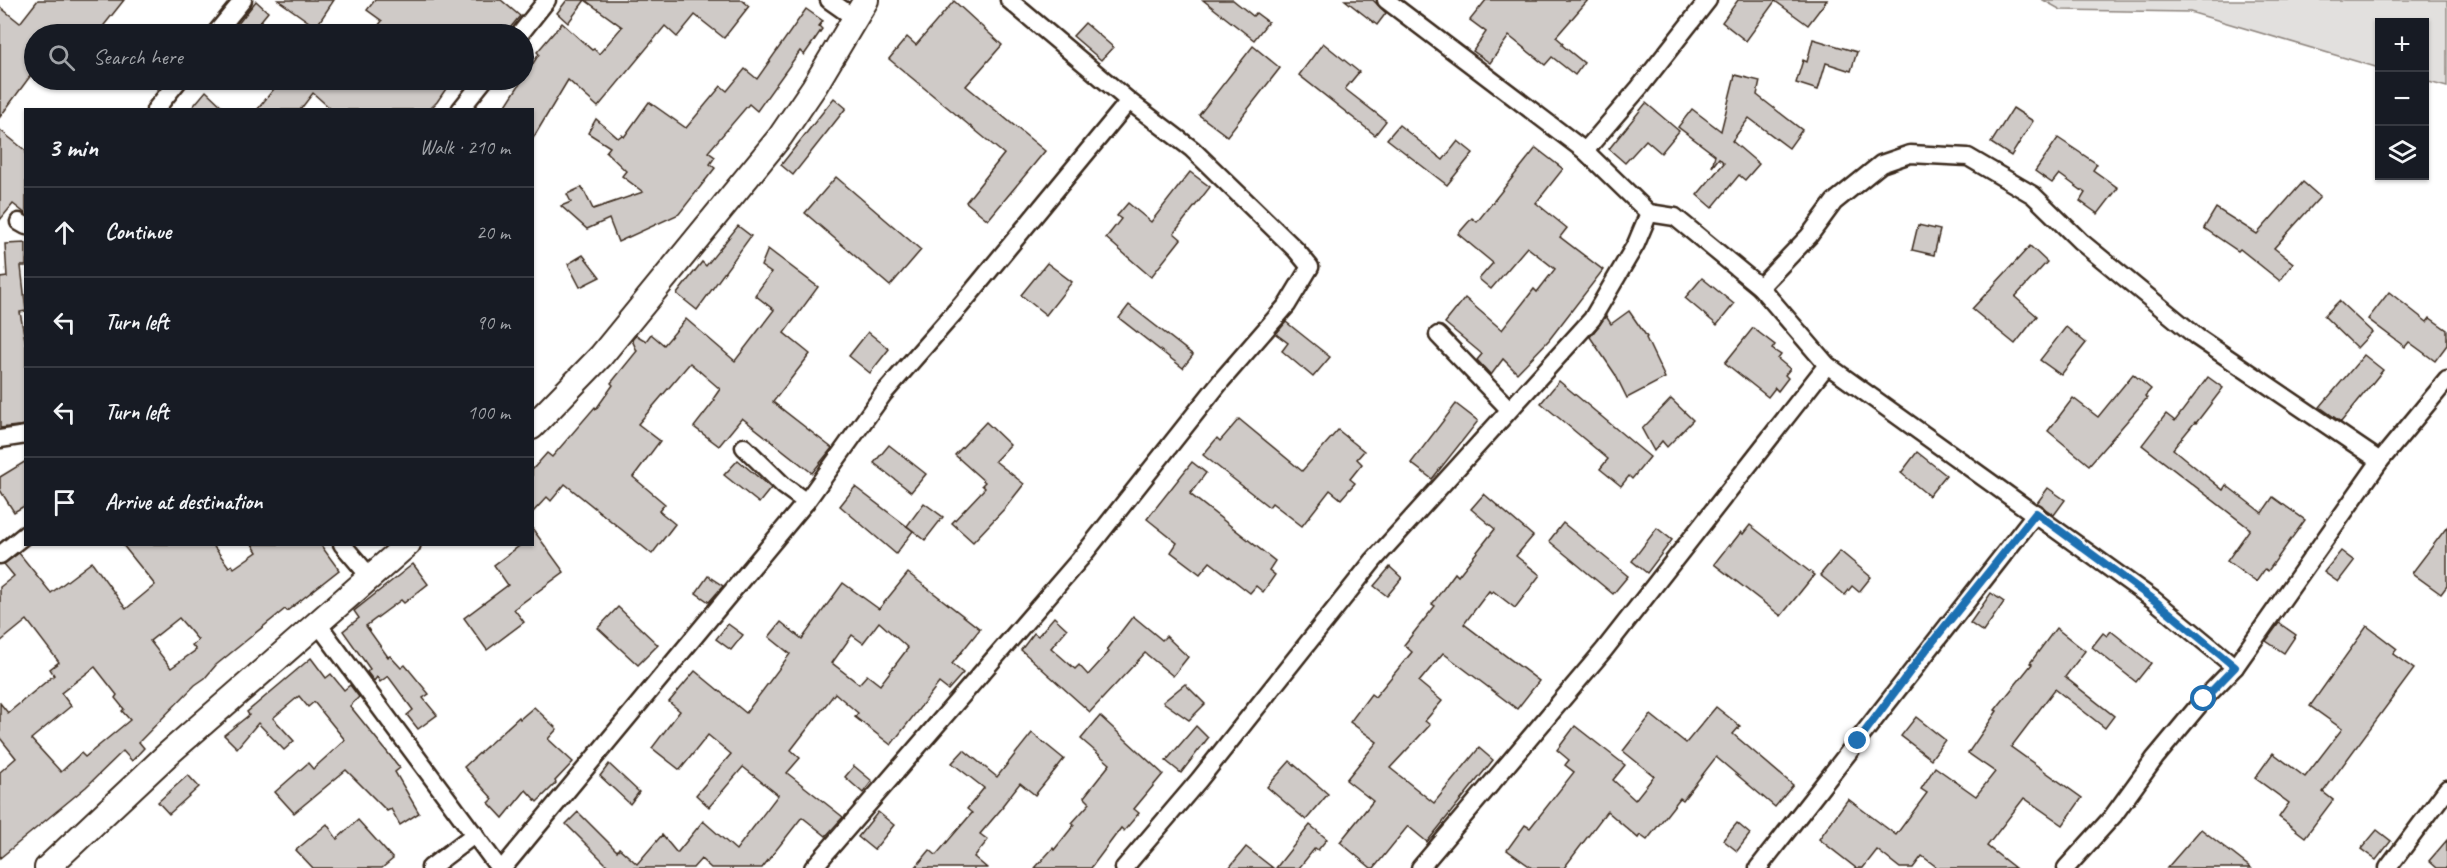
<!DOCTYPE html>
<html lang="en">
<head>
<meta charset="utf-8">
<style>
	:root { --surface:#171b24; --page:#242831; --text:#f1f3f6; --muted:#9ea1a6; --line:#363941 }
	body { margin:0; font-family:Caveat,sans-serif; background:var(--page); color:var(--text) }
	.controls { position:absolute; right:18px; top:18px; display:grid; overflow:hidden; border-radius:0px; box-shadow:0 2px 4px #0004 }
	.controls button { width:54px; height:54px; display:grid; place-items:center; padding:0; border:0; border-bottom:2px solid var(--line); background:var(--surface); color:var(--text); font:30px sans-serif }
	.stop { position:absolute; width:18px; height:18px; margin:-14px; border:4px solid #1f6fb2; border-radius:50%; background:#fff }
	.stop.end { background:#1f6fb2; border-color:#fff; box-shadow:0 2px 6px #0008 }
	.list { margin:0; padding:0; list-style:none }
	h2 { display:flex; justify-content:space-between; align-items:center; height:78px; margin:0; padding:0 24px; font-size:26px }
	h2 small { font-size:20px; font-weight:400; color:var(--muted) }
	.list li { display:grid; grid-template-columns:39px 1fr auto; gap:18px; align-items:center; box-sizing:border-box; height:90px; padding:0 24px; border-top:2px solid var(--line) }
	.list b { display:block; font-size:22px; white-space:nowrap }
	.list em { font-size:20px; font-style:normal; color:var(--muted) }
	.icon { flex:none; width:33px; height:33px; fill:none; stroke:currentColor; stroke-width:2; stroke-linecap:round; stroke-linejoin:round }
	.map { position:relative; flex:none; width:2447px; height:868px; overflow:hidden }
	.search { position:absolute; background:var(--surface); box-shadow:0 2px 4px #0004; left:24px; top:24px; width:510px; height:66px; display:flex; align-items:center; gap:15px; box-sizing:border-box; padding:0 21px; border-radius:33px; color:var(--muted); font-size:22px }
	.panel { position:absolute; background:var(--surface); box-shadow:0 2px 4px #0004; left:24px; top:108px; width:510px; height:438px; border-radius:0px }
	.map>svg:first-child { display:block }
	.green { fill:#e2e0de; stroke:#8e857e; stroke-width:1.5 }
	.building { fill:#cfcac7; stroke:#3b2a1e; stroke-width:1.5; fill-rule:evenodd }
	.lines { fill:none; stroke-linecap:round; stroke-linejoin:round }
	.street-casing { stroke:#3b2a1e; stroke-width:21 }
	.secondary-casing { stroke:#3b2a1e; stroke-width:28 }
	.street { stroke:#fff; stroke-width:16 }
	.secondary { stroke:#fff; stroke-width:24 }
	.route { stroke:#1f6fb2; stroke-width:8 }
</style>
</head>
<body>
<div class="map">
<svg width="2447" height="868" viewBox="0 0 2447 868">
	<rect width="100%" height="100%" fill="#fff"/>
	<filter id="ink" filterUnits="userSpaceOnUse"><feTurbulence type="fractalNoise" baseFrequency=".0167" numOctaves="2"/><feDisplacementMap in="SourceGraphic" scale="12" xChannelSelector="R" yChannelSelector="G"/><feConvolveMatrix kernelMatrix="1 2 1 2 8 2 1 2 1" color-interpolation-filters="sRGB"/></filter>
	<g filter="url(#ink)">
		<path class="green" d="M2043 0H2447V87L2425 81 2424 22H2380L2379 68 2190 12 2061 10Z"/>
		<g class="building">
			<path d="M38 0H124L97 34H34V71L0 117V7L20 23Z"/>
			<path d="M278 0H334L316 27Z"/>
			<path d="M375 0H501L520 16 505 34H372L382 21 367 10Z"/>
			<path d="M567 0H585L568 23 557 13Z"/>
			<path d="M585 0H742L749 6 724 38 695 15 677 37 665 26 598 107 568 80 532 140V110H503L539 54 537 52 562 23 592 50 594 49 599 54 622 27Z"/>
			<path d="M1203 0H1233L1253 16 1256 13 1268 22 1254 40Z"/>
			<path d="M1345 0H1373L1386 13 1377 25Z"/>
			<path d="M1486 0H1588L1556 37 1563 43 1562 45 1584 63 1575 75 1552 57 1545 65 1509 36 1490 63 1473 51 1486 32 1470 20Z"/>
			<path d="M1738 0H1827L1808 25 1775 1 1746 41 1722 22Z"/>
			<path d="M256 1 268 12 250 34H230Z"/>
			<path d="M954 1 1002 45 966 86 1045 151 988 220 966 202 1004 154 889 59 907 37 916 45Z"/>
			<path d="M806 9 823 21 819 26 822 29 804 55 800 51 757 111 749 104 708 152 715 157 710 164 715 168 679 214 618 242 609 219 587 229 561 206 571 202 567 194 582 187 593 209 643 192 622 176 626 171 606 152 610 147 588 133 596 119 618 138 622 135 624 137 649 102 686 128 721 86 727 91 745 69 757 79Z"/>
			<path d="M1085 23 1113 47 1101 60 1073 36Z"/>
			<path d="M1813 39 1857 52 1851 71 1826 63 1818 90 1796 83 1803 60 1807 62Z"/>
			<path d="M1323 43 1359 72 1345 89 1386 121 1375 135 1299 75Z"/>
			<path d="M1253 46 1280 68 1227 136 1199 115Z"/>
			<path d="M1735 75 1760 81 1757 95 1802 130 1789 148 1749 118 1732 141 1759 164 1745 180 1739 175 1712 208 1697 195 1724 163 1719 158 1712 167 1715 155 1678 127 1692 109 1721 131Z"/>
			<path d="M281 80H452L437 102 429 110H332L313 93 300 110H257Z"/>
			<path d="M206 91 226 110H190Z"/>
			<path d="M834 98 846 108 793 175 781 165Z"/>
			<path d="M1646 103 1679 131 1661 153 1646 140 1625 163 1609 149Z"/>
			<path d="M2013 108 2033 121 2011 156 1991 143Z"/>
			<path d="M1399 125 1443 160 1458 141 1473 153 1447 185 1387 139Z"/>
			<path d="M0 130 26 151V214L13 204 0 220Z"/>
			<path d="M2058 138 2097 164 2093 170 2118 188 2098 214 2080 201 2085 193 2059 174 2052 183 2035 171Z"/>
			<path d="M1536 148 1563 169 1536 203 1567 228 1560 237 1603 270 1549 340 1517 373 1503 359 1491 375 1477 360 1482 354 1445 323 1465 298 1502 330 1534 289 1537 292 1555 269 1527 247 1491 289 1479 279 1493 263 1458 234 1472 218 1477 222Z"/>
			<path d="M1190 172 1210 187 1174 233 1181 239 1151 277 1106 238 1121 219 1117 216 1128 203 1151 222Z"/>
			<path d="M836 177 921 250 890 286 805 213Z"/>
			<path d="M2303 182 2320 197 2274 248 2293 263 2280 281 2240 249 2238 251 2204 228 2216 208 2257 234Z"/>
			<path d="M1918 225 1940 230 1934 255 1912 250Z"/>
			<path d="M738 226 751 236 697 310 677 294 702 262 706 266Z"/>
			<path d="M26 243V266H21L26 311 20 312 26 345V425L0 428V278L7 277 5 244Z"/>
			<path d="M2030 246 2047 262 2015 297 2037 316 2015 344 1972 309Z"/>
			<path d="M768 249 818 287 784 333 810 354 773 402 832 448 812 473 742 418 719 446 694 427 715 400 713 399 720 389 690 363 638 424 660 441 633 477 665 504 659 511 675 524 652 554 565 484 551 501 547 497 532 513V470L547 453 552 457 595 407 596 409 613 385 611 383 637 351 632 340 636 335 646 341 651 334 664 345 686 319 735 361 774 310 755 295 771 273 761 266Z"/>
			<path d="M583 255 600 277 580 287 568 264Z"/>
			<path d="M1047 263 1072 282 1046 315 1021 295Z"/>
			<path d="M1702 278 1734 304 1717 325 1685 298Z"/>
			<path d="M2389 292 2427 322 2430 318 2447 330V345L2435 361 2409 342 2405 347 2368 319Z"/>
			<path d="M2339 301 2372 332 2357 348 2324 316Z"/>
			<path d="M1129 305 1193 355 1183 368 1119 318Z"/>
			<path d="M1629 311 1647 337 1646 338 1665 378 1627 398 1615 374 1590 337 1606 316 1611 324Z"/>
			<path d="M1286 322 1330 357 1313 377 1282 351 1288 343 1276 334Z"/>
			<path d="M2066 327 2086 343 2061 375 2040 360Z"/>
			<path d="M1753 328 1775 345 1772 349 1781 355 1778 359 1790 369 1785 375 1788 378 1778 391 1775 388 1768 397 1725 363Z"/>
			<path d="M868 332 889 349 870 373 849 356Z"/>
			<path d="M2364 355 2383 370 2341 422 2320 407Z"/>
			<path d="M2133 374 2151 389 2145 396 2147 398 2089 465 2048 431 2073 398 2098 417Z"/>
			<path d="M2208 377 2223 388 2196 423 2195 422 2173 449 2223 490 2226 485 2262 513 2273 497 2305 520 2268 571 2265 569 2256 582 2227 561 2250 529 2142 445 2166 414 2175 421Z"/>
			<path d="M1559 381 1650 457 1632 479 1629 476 1621 486 1600 469 1608 459 1541 403Z"/>
			<path d="M1671 399 1693 420 1667 447 1662 441 1654 451 1642 429Z"/>
			<path d="M1456 404 1478 421 1432 479 1411 463Z"/>
			<path d="M1239 419 1302 471 1338 430 1364 451 1357 459 1362 464 1350 479 1355 483 1341 499 1330 490 1302 526 1272 503 1269 507 1203 455 1217 438 1220 441Z"/>
			<path d="M986 422 1010 445 995 461 1024 484 1006 507 973 542 952 523 985 488 982 485 985 482 955 455Z"/>
			<path d="M889 445 926 474 911 492 874 463Z"/>
			<path d="M1917 452 1946 475 1929 496 1901 473Z"/>
			<path d="M738 460 771 488 759 503 724 475Z"/>
			<path d="M26 461V505L14 512 0 490V477Z"/>
			<path d="M1192 462 1206 473 1190 494 1275 561 1269 570 1275 575 1263 592 1256 586 1250 593 1210 562 1200 574 1171 552 1177 543 1147 519Z"/>
			<path d="M855 487 913 531 896 554 840 506Z"/>
			<path d="M2048 488 2065 500 2054 515 2037 503Z"/>
			<path d="M1484 494 1533 536 1516 556 1540 575 1515 608 1493 591 1491 593 1489 591 1464 624 1539 681 1517 709 1443 653 1419 682 1442 701 1425 721 1430 725 1390 768 1434 803 1479 748 1493 760 1427 842 1408 826 1374 868H1371L1340 842 1373 801 1346 780 1377 742 1350 722 1371 694 1375 697 1412 652 1404 645 1435 606 1432 604 1455 573 1458 576 1495 529 1471 509Z"/>
			<path d="M924 503 943 517 925 540 907 526Z"/>
			<path d="M1563 523 1628 576 1613 594 1549 541Z"/>
			<path d="M1750 525 1814 575 1781 616 1714 564 1729 545 1730 546 1741 532 1743 534Z"/>
			<path d="M2447 527V586L2441 594 2412 573Z"/>
			<path d="M532 528 564 572 514 609 524 622 487 650 464 618 508 585 494 565 522 544H532Z"/>
			<path d="M1657 528 1672 540 1647 573 1632 561Z"/>
			<path d="M122 544H212L229 567 232 565 234 568 257 552 252 544H320L339 570 287 611 285 609 216 665 205 678 195 685 139 742 144 748 132 761 123 751 86 787 0 858V772L16 758 0 738V703L8 713 54 675 50 669 59 662 27 620 0 642V587L14 576 4 564 19 553 51 593 92 562 126 609 155 585ZM179 618 198 640 192 645 196 650 171 668 150 641ZM95 667 117 695 115 698 124 709 122 711 130 720 85 757 81 753 61 772 31 739 71 706 61 693Z"/>
			<path d="M1840 551 1871 577 1859 592 1852 586 1845 595 1820 575Z"/>
			<path d="M2341 551 2354 561 2338 582 2324 572Z"/>
			<path d="M413 564 428 584 404 603 401 600 366 626 388 657 390 656 401 668 405 665 429 694 423 698 437 715 418 729 407 715 413 710 388 676 380 682 377 677 374 681 367 672 370 669 343 631 359 618 354 611Z"/>
			<path d="M1390 567 1402 578 1387 596 1374 586Z"/>
			<path d="M908 573 980 629 952 664 963 673 948 690 939 683 891 745 855 717 858 713 835 693 791 750 800 758 787 773 843 817 826 836 802 817 762 868H711L701 859 693 868H605L607 865 566 824 578 812 617 851 619 848 637 864 662 835 677 853 703 821 736 850 778 795 743 767 709 807 696 795 731 754 708 735 680 770 652 748 680 711 669 702 695 671 746 713 790 654 769 637 781 622 802 639 843 583 879 609ZM879 622 908 648 880 685 867 675 859 684 832 663 852 635 863 643Z"/>
			<path d="M708 576 723 586 709 602 696 593Z"/>
			<path d="M1991 593 2004 602 1983 632 1970 623Z"/>
			<path d="M618 607 658 645 638 665 598 628Z"/>
			<path d="M1133 616 1162 640 1166 636 1188 657 1173 676 1145 653 1090 712 1021 650 1034 633 1038 636 1054 617 1067 629 1051 648 1075 669 1079 665 1088 675 1109 652 1107 650Z"/>
			<path d="M2279 623 2296 635 2284 653 2266 641Z"/>
			<path d="M728 624 743 635 731 650 716 639Z"/>
			<path d="M2367 626 2397 649 2393 654 2414 669 2323 792 2333 800 2305 837 2279 817 2289 803 2255 778 2273 753 2305 777 2342 729 2310 706Z"/>
			<path d="M2056 628 2085 651 2065 677 2114 716 2105 728 2055 689 2011 747 2082 798 2063 825 2024 798 1987 846 2015 868H1938L1922 856 1913 868H1900L1877 850 1863 868H1856L1819 839 1848 799 1896 835 1927 793 1921 789 1935 767 1976 796 1995 772 1968 753 1997 711 1995 710 2032 664 2030 663Z"/>
			<path d="M2111 631 2151 663 2136 682 2092 647 2103 633 2107 636Z"/>
			<path d="M311 658 326 678 331 674 344 690 350 685 359 697 350 706 400 768 395 772 419 813 400 825 391 809 387 811 346 770 294 813 275 792 308 763 313 769 345 740 314 702 308 707 299 696 273 718 294 741 284 750 258 723 237 748 224 735 249 715 247 712Z"/>
			<path d="M1185 684 1205 704 1189 720 1163 702Z"/>
			<path d="M534 707 557 729 548 739 573 762 555 781 556 783 537 802 526 790 503 818 489 803 493 799 464 767 519 717 520 719Z"/>
			<path d="M1716 707 1740 726 1733 734 1793 785 1775 807 1716 757 1683 800 1680 798 1647 840 1640 835 1638 838 1607 811 1564 868H1532L1507 850 1525 825 1530 828 1574 772 1565 765 1569 760 1557 750 1575 726 1625 765 1613 780 1635 800 1654 776 1623 751 1651 715 1686 743Z"/>
			<path d="M1100 716 1163 774 1134 809 1139 813 1124 831 1121 828 1091 868H1035L1053 848 1054 850 1074 825 1072 823 1090 803 1084 797 1110 764 1081 739Z"/>
			<path d="M1916 717 1945 740 1931 759 1901 736Z"/>
			<path d="M1196 726 1208 738 1181 773 1166 761Z"/>
			<path d="M1032 733 1064 759 1035 795 1020 783 1002 806 1003 807 980 834 988 840 974 857 987 868H915L930 850 936 855 972 813 967 809 984 788 952 763 964 750 997 777Z"/>
			<path d="M1290 761 1328 794 1306 820 1267 787Z"/>
			<path d="M609 764 639 792 630 804 600 776Z"/>
			<path d="M854 766 872 781 863 793 845 777Z"/>
			<path d="M188 775 199 787 169 814 158 802Z"/>
			<path d="M878 812 894 825 874 850 858 837Z"/>
			<path d="M358 820 393 859 382 868H313L296 850 327 824 337 839Z"/>
			<path d="M1737 823 1750 834 1737 851 1723 840Z"/>
			<path d="M1310 825 1327 839 1318 850 1315 848 1299 868H1276Z"/>
			<path d="M2201 829 2251 868H2167Z"/>
			<path d="M2377 830 2391 841 2376 860 2361 849Z"/>
			<path d="M2447 840V868H2437L2429 861Z"/>
			<path d="M1246 847 1273 868H1229Z"/>
		</g>
		<g class="lines">
			<defs>
				<g id="street">
					<path d="M829 0 856 19"/>
					<path d="M1386 0 1585 151 1649 213 1675 217 1760 287 1827 365 2154 600 2235 667"/>
					<path d="M215 34 243 0"/>
					<path d="M520 34 547 0"/>
					<path d="M155 110 179 80"/>
					<path d="M460 110 484 80"/>
					<path d="M1585 151 1639 88 1708 0"/>
					<path d="M19 222 26 226"/>
					<path d="M1760 287 1809 236 1834 202 1881 164 1910 154 1968 157 2033 195 2080 241 2197 337 2380 461"/>
					<path d="M1438 335 1509 409"/>
					<path d="M0 439 26 435"/>
					<path d="M806 502 884 393 961 305 1129 101"/>
					<path d="M342 544 370 577"/>
					<path d="M0 555 26 534"/>
					<path d="M318 624 499 868"/>
					<path d="M430 868 475 834"/>
					<path d="M503 868 806 502 784 486 744 447"/>
					<path d="M813 868 1080 559 1221 381 1287 305 1310 267 1296 250 1192 149 1129 101 1009 0"/>
					<path d="M1124 868 1199 780 1373 561 1592 319 1636 244 1649 213"/>
					<path d="M1420 868 1604 650 1827 365"/>
					<path d="M1758 868 2036 513"/>
					<path d="M2066 868 2113 816 2155 758 2204 699 2235 667 2380 461 2447 380"/>
					<path d="M2388 868 2447 789"/>
				</g>
				<g id="secondary">
					<path d="M532 427 601 356 780 137 814 87 866 0"/>
					<path d="M47 868 169 753 408 544"/>
				</g>
			</defs>
			<use href="#street" class="street-casing"/>
			<use href="#secondary" class="secondary-casing"/>
			<use href="#street" class="street"/>
			<use href="#secondary" class="secondary"/>
		</g>
	</g>
	<g class="lines" filter="url(#ink)">
		<path class="route" d="M1858 741 1926 650 2036 513 2154 600 2235 667 2204 699"/>
	</g>
</svg>
<div class="controls">
<button>+</button>
<button>−</button>
<button><svg class="icon" aria-label="layers" viewBox="0 0 24 24"><path d="M12 4l9 5-9 5-9-5zM3 14l9 5 9-5"/></svg></button>
</div>
<div class="stop" style="left:2204px;top:699px"></div>
<div class="stop end" style="left:1858px;top:741px"></div>
<div class="search"><svg class="icon" aria-label="search" viewBox="0 0 24 24"><circle cx="10" cy="10" r="6"/><path d="M15 15l6 6"/></svg>Search here</div>
<section class="panel">
<h2>3 min<small>Walk · 210 m</small></h2>
<ul class="list">
<li><svg class="icon" aria-label="ahead" viewBox="0 0 24 24"><path d="M12 20V5M6 11l6-6 6 6"/></svg><div><b>Continue</b></div><em>20 m</em></li>
<li><svg class="icon" aria-label="left" viewBox="0 0 24 24"><path d="M17 20v-9H6M10 6l-5 5 5 5"/></svg><div><b>Turn left</b></div><em>90 m</em></li>
<li><svg class="icon" aria-label="left" viewBox="0 0 24 24"><path d="M17 20v-9H6M10 6l-5 5 5 5"/></svg><div><b>Turn left</b></div><em>100 m</em></li>
<li><svg class="icon" aria-label="arrive" viewBox="0 0 24 24"><path d="M6 21V4h12l-3 4 3 4H6"/></svg><div><b>Arrive at destination</b></div></li>
</ul>
</section>
</div>
</body>
</html>
